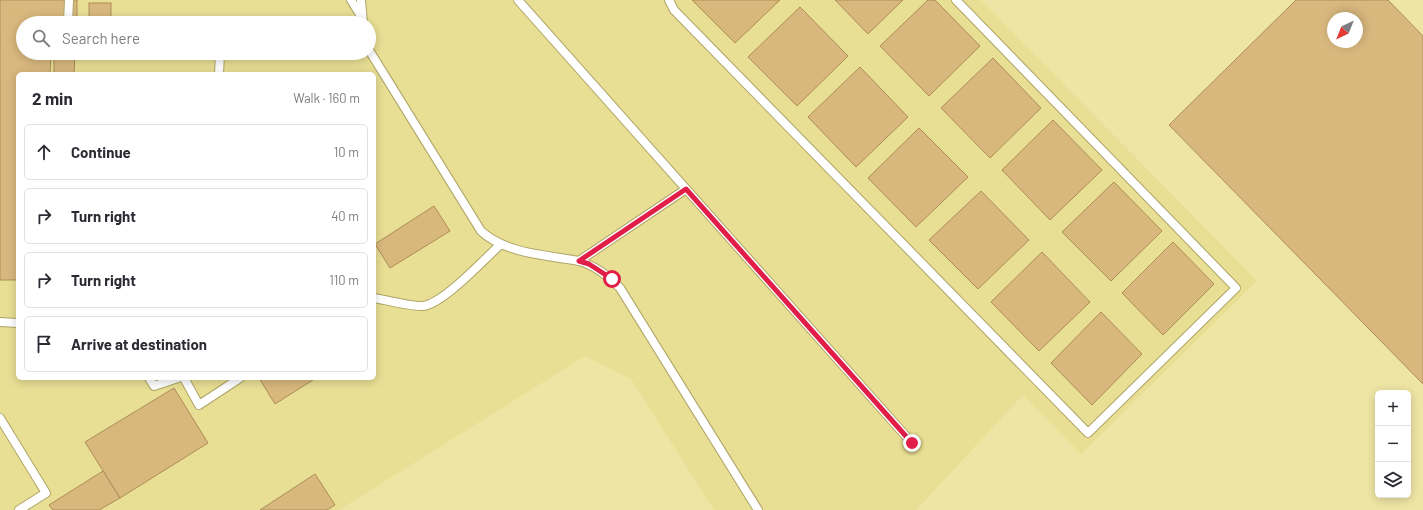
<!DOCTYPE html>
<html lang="en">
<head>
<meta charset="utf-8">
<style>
	:root { --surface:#fff; --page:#f2f2f3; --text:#2b2b33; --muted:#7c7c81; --line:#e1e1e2 }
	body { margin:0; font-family:Barlow,sans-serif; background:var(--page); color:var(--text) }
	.controls { position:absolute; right:12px; bottom:12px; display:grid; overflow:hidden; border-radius:6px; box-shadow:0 2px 10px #0003 }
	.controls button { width:36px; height:36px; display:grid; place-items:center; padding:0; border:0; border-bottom:1px solid var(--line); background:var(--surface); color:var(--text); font:20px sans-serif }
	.compass { position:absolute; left:1327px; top:12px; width:36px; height:36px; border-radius:50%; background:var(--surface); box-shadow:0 2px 10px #0003; rotate:223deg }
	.stop { position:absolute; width:12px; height:12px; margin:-9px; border:3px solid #e11d48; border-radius:50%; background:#fff }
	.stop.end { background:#e11d48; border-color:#fff; box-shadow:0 1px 4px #0008 }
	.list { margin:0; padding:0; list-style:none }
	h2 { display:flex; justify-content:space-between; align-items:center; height:52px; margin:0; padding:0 16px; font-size:17px }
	h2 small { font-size:13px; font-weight:400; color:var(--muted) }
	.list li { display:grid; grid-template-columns:26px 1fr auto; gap:12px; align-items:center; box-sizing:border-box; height:56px; margin:0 8px 8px; padding:0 8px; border:1px solid var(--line); border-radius:6px }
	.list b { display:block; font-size:15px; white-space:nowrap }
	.list em { font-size:13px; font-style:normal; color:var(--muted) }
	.icon { flex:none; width:22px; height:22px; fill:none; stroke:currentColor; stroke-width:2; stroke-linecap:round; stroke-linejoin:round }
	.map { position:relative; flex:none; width:1423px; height:510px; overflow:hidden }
	.search { position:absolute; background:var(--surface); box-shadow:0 2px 10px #0003; left:16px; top:16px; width:360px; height:44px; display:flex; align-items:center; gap:10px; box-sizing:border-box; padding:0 14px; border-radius:22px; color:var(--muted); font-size:15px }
	.panel { position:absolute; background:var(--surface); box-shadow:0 2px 10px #0003; left:16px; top:72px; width:360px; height:308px; border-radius:6px }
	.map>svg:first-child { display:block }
	.built { fill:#e8de94; fill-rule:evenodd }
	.building { fill:#d9b87e; stroke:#ad8d55; fill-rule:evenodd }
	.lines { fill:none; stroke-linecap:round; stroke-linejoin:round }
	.lane-casing { stroke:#aea566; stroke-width:10 }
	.lane { stroke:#fff; stroke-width:8 }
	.route { stroke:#e11d48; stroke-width:5 }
</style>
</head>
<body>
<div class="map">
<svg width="1423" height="510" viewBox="0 0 1423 510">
	<rect width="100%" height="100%" fill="#eee5a4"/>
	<path class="built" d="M0 0H981L1257 281 1081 454 1023 395 916 510H714L631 379 585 356 339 510H0ZM23 23H369V53H23ZM18 74H374V378H18Z"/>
	<g class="building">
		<path d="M0 0H77V23H23V53H51L50 74H18V280H0Z"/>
		<path d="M692 0H780L735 43Z"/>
		<path d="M835 0H903L868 34Z"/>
		<path d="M928 0H935L980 46 929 96 880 46Z"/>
		<path d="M1296 0H1388L1423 36V384L1169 125ZM1333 18H1357V42H1333Z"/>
		<rect x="89" y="3" width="22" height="20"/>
		<path d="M800 7 848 56 797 106 748 57Z"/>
		<path d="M54 53H75L74 74H54Z"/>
		<path d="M993 58 1041 108 990 158 941 108Z"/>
		<path d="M860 67 908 117 856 167 808 117Z"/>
		<path d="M1053 120 1102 170 1050 220 1002 170Z"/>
		<path d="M919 128 968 177 916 227 868 178Z"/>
		<path d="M1114 182 1162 231 1111 281 1062 232Z"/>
		<path d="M981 191 1029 240 978 289 929 240Z"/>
		<path d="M434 206 450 231 390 268 375 244Z"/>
		<path d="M1173 242 1214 284 1163 335 1122 293Z"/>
		<path d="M1042 252 1090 302 1039 351 991 302Z"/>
		<path d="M1101 312 1142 354 1092 405 1051 363Z"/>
		<path d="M259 378H316L275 404Z"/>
		<path d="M174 388 208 443 120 498 85 442Z"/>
		<path d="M103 471 120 498 99 510H53L49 505Z"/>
		<path d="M315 474 335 505 327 510H260Z"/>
	</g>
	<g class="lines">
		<defs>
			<g id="lane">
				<path d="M351 0 361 16"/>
				<path d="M361 0 363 23"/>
				<path d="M518 0 912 443"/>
				<path d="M669 0 674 10 1088 433 1236 288 956 0"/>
				<path d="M68 23 69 0"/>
				<path d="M369 50 481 231C506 254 547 255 579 261 596 266 608 276 620 288L758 510"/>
				<path d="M219 74 220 53"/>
				<path d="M579 261 686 189"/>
				<path d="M374 298C386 300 413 307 423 306 444 303 483 260 500 245"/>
				<path d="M0 322 18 323"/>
				<path d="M149 378 154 386 178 378"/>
				<path d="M184 378 199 405 240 378"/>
				<path d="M0 418 46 493 19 510"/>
			</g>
		</defs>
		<use href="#lane" class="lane-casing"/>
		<use href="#lane" class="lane"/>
	</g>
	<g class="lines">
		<path class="route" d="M612 279 589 264 579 261 686 189 912 443"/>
	</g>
</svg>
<div class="controls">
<button>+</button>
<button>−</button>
<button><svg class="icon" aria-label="layers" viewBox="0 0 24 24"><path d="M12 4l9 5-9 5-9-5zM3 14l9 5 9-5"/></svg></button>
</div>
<svg class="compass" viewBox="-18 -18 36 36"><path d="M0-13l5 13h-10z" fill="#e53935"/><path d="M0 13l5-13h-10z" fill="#7c7c81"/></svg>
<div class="stop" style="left:612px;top:279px"></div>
<div class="stop end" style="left:912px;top:443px"></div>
<div class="search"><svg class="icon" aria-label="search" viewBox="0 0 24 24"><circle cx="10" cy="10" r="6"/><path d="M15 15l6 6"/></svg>Search here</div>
<section class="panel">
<h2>2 min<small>Walk · 160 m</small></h2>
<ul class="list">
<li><svg class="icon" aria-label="ahead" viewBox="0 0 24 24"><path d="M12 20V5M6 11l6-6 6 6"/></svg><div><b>Continue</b></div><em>10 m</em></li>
<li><svg class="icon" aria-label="right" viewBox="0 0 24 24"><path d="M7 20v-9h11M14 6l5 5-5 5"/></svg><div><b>Turn right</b></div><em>40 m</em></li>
<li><svg class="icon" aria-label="right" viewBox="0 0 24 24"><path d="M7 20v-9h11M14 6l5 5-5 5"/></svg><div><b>Turn right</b></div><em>110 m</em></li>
<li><svg class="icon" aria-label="arrive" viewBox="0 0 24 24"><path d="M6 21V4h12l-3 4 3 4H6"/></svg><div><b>Arrive at destination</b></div></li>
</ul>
</section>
</div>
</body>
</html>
